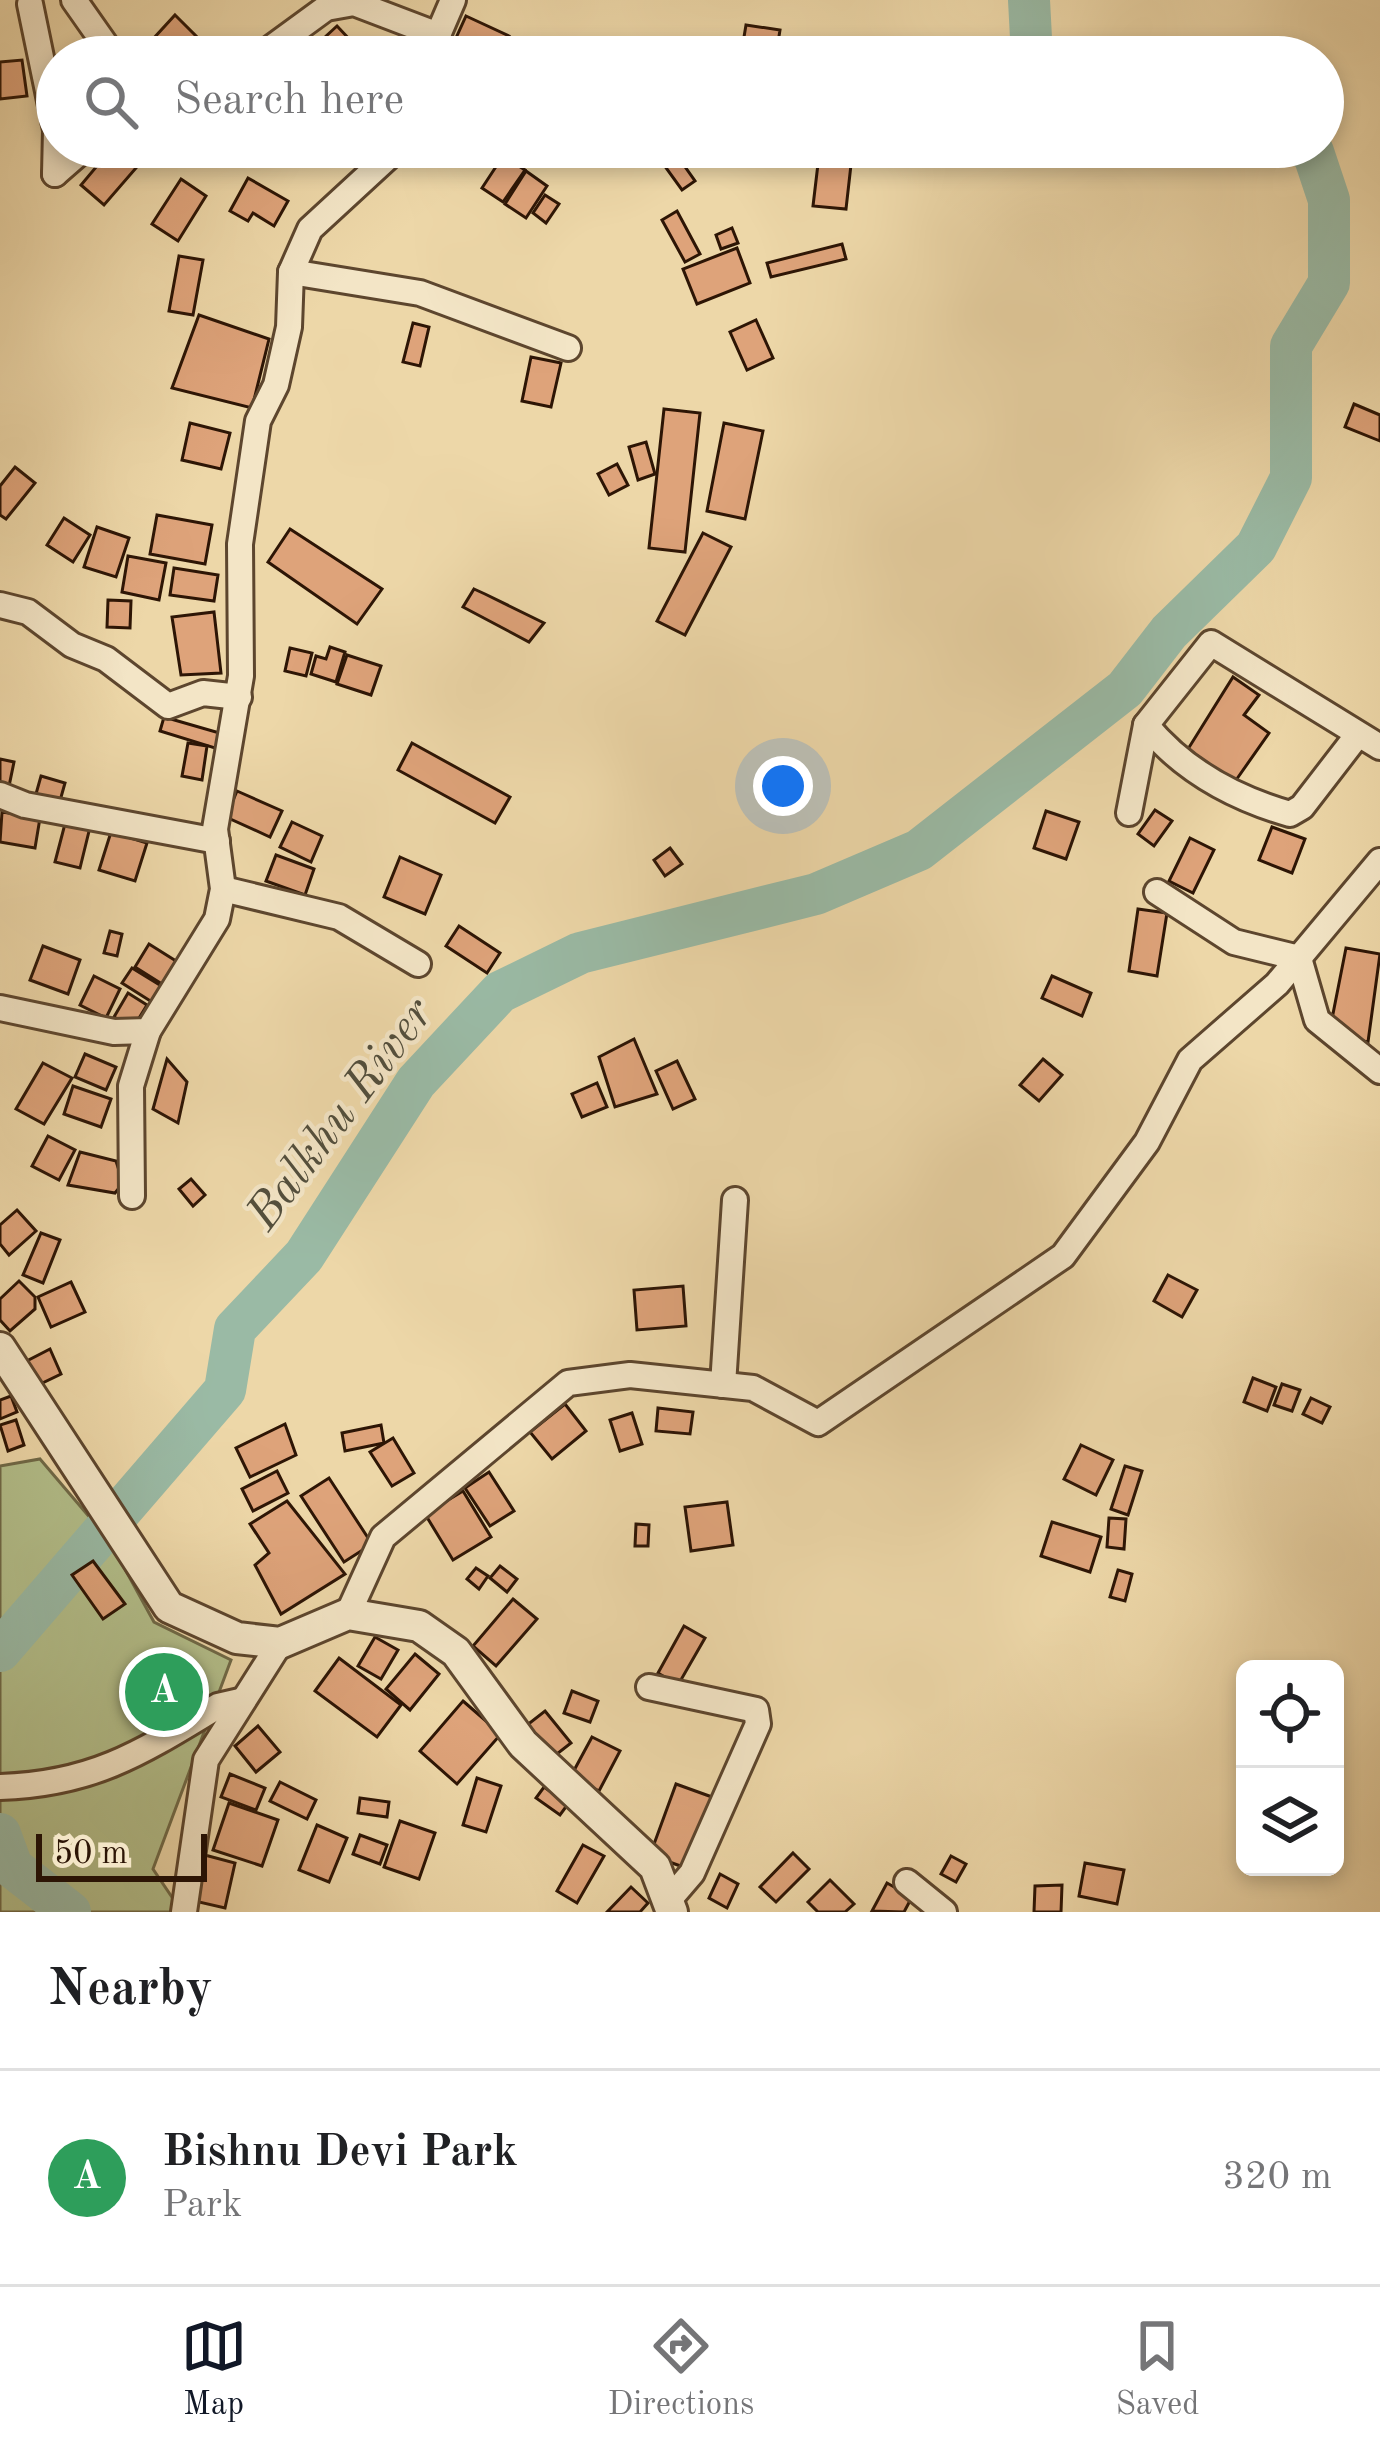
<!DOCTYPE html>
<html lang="en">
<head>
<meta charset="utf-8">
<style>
	:root { --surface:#fff; --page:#f2f2f2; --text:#202124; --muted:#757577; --line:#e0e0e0; --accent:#111827 }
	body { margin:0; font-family:"Old Standard TT",serif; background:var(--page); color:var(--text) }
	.controls { position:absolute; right:36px; bottom:36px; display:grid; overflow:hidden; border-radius:18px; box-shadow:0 6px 18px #0003 }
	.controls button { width:108px; height:108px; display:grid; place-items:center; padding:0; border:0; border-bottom:3px solid var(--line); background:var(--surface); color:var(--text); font:60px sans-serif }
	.scale { position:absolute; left:36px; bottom:30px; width:171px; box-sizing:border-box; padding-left:12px; border:6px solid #2d1505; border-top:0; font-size:33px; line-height:42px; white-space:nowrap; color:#2d1505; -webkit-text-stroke:9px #f3e5c6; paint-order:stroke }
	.you { position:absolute; left:783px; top:786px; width:42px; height:42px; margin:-30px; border:9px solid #fff; border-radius:50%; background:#1a73e8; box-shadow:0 0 0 18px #1a73e833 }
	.badge { display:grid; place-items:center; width:78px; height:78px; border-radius:50%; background:var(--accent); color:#fff; font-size:39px; font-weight:700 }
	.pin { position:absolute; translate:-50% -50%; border:6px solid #fff; box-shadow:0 3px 12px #0006 }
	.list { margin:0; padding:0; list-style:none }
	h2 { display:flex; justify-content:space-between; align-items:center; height:156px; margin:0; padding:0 48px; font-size:51px }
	h2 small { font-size:39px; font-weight:400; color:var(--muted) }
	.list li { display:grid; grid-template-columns:78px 1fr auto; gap:36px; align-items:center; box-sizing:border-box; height:216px; padding:0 48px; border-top:3px solid var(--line) }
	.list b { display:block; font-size:45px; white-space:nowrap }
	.list p { margin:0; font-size:39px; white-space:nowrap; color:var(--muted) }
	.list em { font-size:39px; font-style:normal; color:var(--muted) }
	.icon { flex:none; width:66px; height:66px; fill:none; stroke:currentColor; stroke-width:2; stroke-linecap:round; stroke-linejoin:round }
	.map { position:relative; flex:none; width:1380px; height:1912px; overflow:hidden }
	.search { position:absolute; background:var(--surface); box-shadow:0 6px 18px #0003; left:36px; right:36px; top:36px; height:132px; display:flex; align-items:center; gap:30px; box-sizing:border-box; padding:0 42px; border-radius:66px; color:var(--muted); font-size:45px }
	.sheet { height:372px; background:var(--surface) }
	nav { display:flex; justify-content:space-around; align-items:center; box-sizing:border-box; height:168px; border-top:3px solid var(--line); background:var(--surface); font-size:33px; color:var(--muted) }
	nav a { display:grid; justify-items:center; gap:6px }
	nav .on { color:var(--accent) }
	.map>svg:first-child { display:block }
	.green { fill:#b3bf8b; stroke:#706a48; stroke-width:3 }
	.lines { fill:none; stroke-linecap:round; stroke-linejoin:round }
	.river { stroke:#9abaa5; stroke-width:42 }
	.building { fill:#dea37a; stroke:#2d1505; stroke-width:3 }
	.minor-casing { stroke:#5d462e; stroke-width:30 }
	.tertiary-casing { stroke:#5d462e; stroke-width:36 }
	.minor { stroke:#f3e5c6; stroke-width:24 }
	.tertiary { stroke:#f3e5c6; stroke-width:30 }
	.labels { text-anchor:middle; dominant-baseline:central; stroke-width:9; stroke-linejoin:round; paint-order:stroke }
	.water-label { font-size:48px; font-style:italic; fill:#534f3d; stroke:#f3e5c6 }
</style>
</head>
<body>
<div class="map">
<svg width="1380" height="1912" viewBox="0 0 1380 1912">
	<rect width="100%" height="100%" fill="#edd7a8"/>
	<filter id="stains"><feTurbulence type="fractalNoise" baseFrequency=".00167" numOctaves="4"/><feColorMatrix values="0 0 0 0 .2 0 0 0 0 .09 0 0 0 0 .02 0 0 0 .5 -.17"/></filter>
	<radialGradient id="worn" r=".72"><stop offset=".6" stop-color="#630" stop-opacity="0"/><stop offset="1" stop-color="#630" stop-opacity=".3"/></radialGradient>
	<path class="green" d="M40 1459 109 1540 154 1622 231 1660 153 1869 182 1912H0V1466Z"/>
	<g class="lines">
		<g class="river">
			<path d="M1029 0 1032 57"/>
			<path d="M0 1651 225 1390 235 1329 304 1256 416 1082 500 992 580 953 816 894 919 850 1125 689 1169 632 1256 547 1291 478V346L1329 283V200L1313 152 1303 147"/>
			<path d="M0 1834 12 1867 70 1912"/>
		</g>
	</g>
	<g class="building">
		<path d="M175 15 196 36 172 57 153 39Z"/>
		<path d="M466 16 509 36 500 57H470L451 49Z"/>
		<path d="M746 25 780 30 776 55 742 49Z"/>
		<path d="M337 26 366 57H315L310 51Z"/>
		<path d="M22 60 27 96 0 99V62Z"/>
		<path d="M651 147H671L695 181 682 190Z"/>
		<path d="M778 147H816L813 162 777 156Z"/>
		<path d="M820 147H853L846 209 813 206Z"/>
		<path d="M112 148 136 168 104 205 81 185Z"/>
		<path d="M503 156 525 170 503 202 482 188Z"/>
		<path d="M526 171 547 186 526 218 505 204Z"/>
		<path d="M248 178 288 201 274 226 253 213 248 221 230 211Z"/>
		<path d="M181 179 206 196 178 241 152 224Z"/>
		<path d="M545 195 559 204 546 223 533 213Z"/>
		<path d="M677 211 700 254 685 262 662 220Z"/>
		<path d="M732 228 738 243 721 249 716 235Z"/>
		<path d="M842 244 846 259 771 277 767 263Z"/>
		<path d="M737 248 750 283 697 304 683 269Z"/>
		<path d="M179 256 203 260 193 315 169 311Z"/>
		<path d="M199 315 269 339 252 408 172 388Z"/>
		<path d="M756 320 773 358 747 370 730 332Z"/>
		<path d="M413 323 429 327 420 366 403 362Z"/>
		<path d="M531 357 561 363 551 407 522 401Z"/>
		<path d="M1354 404 1380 415V441L1345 427Z"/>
		<path d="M664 409 700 413 685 552 649 548Z"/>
		<path d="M190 423 230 433 221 469 182 460Z"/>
		<path d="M724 423 763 431 745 519 707 511Z"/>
		<path d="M646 442 655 474 638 480 629 447Z"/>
		<path d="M617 464 628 485 609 495 598 474Z"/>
		<path d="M15 467 35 483 6 519 0 515V486Z"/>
		<path d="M157 515 212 525 205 564 150 554Z"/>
		<path d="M64 518 90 535 73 562 47 545Z"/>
		<path d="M97 527 129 538 116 577 84 567Z"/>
		<path d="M290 529 382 589 357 624 268 562Z"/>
		<path d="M703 533 731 547 685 635 657 621Z"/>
		<path d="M128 556 166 563 159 600 122 592Z"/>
		<path d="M174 568 218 575 214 601 170 595Z"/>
		<path d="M474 589 485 594 544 623 529 642 463 607Z"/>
		<path d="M108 600 131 601 130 628 107 627Z"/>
		<path d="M214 612 221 673 181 675 172 617Z"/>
		<path d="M330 647 345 652 336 682 311 674 316 656 326 659Z"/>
		<path d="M290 648 312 653 306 676 285 671Z"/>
		<path d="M347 655 381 666 371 695 337 684Z"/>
		<path d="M1233 677 1259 695 1244 715 1269 733 1234 783 1188 749Z"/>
		<path d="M164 717 223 734 218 749 160 731Z"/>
		<path d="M188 743 207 746 202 780 182 776Z"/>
		<path d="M412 743 510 797 495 823 398 770Z"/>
		<path d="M0 759 14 762 8 791 0 790Z"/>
		<path d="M41 776 65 783 58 808 34 801Z"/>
		<path d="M237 791 282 811 270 837 226 817Z"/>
		<path d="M1155 810 1172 821 1154 846 1138 834Z"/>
		<path d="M1046 811 1079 822 1066 859 1034 848Z"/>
		<path d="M2 812 40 818 35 848 0 842Z"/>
		<path d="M67 816 91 823 80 868 55 862Z"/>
		<path d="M292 822 322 836 311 862 280 847Z"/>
		<path d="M1272 827 1305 839 1292 873 1259 860Z"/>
		<path d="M111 832 147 843 135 881 99 870Z"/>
		<path d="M1190 838 1214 850 1193 893 1169 881Z"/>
		<path d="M670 848 682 864 665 876 654 860Z"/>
		<path d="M276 855 314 869 305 895 266 881Z"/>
		<path d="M400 857 441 875 425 914 384 897Z"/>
		<path d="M1138 909 1167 913 1157 976 1129 971Z"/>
		<path d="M459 926 500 953 487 973 446 946Z"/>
		<path d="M110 931 122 934 117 956 104 953Z"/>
		<path d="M149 944 176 961 162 984 135 967Z"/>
		<path d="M43 946 80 960 68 994 30 980Z"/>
		<path d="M1346 948 1380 954 1368 1042 1329 1034Z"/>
		<path d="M132 968 163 987 152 1002 122 983Z"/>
		<path d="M94 976 120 989 106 1018 80 1005Z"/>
		<path d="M1052 976 1091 993 1082 1016 1042 998Z"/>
		<path d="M128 993 147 1005 133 1028 114 1017Z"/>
		<path d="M634 1039 657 1094 615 1107 599 1057Z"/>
		<path d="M85 1054 116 1067 106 1090 75 1077Z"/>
		<path d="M167 1059 187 1082 178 1123 153 1109Z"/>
		<path d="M1043 1059 1062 1075 1039 1101 1020 1085Z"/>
		<path d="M677 1061 695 1099 673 1109 656 1071Z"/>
		<path d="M43 1063 72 1078 44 1124 16 1109Z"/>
		<path d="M597 1083 607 1107 582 1117 572 1094Z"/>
		<path d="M73 1086 111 1099 101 1127 64 1114Z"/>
		<path d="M48 1136 75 1150 59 1180 32 1166Z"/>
		<path d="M80 1152 116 1161 123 1183 115 1193 68 1185Z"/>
		<path d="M191 1179 205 1195 193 1206 179 1189Z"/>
		<path d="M17 1210 36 1231 9 1255 0 1244V1225Z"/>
		<path d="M41 1233 60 1240 43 1283 23 1275Z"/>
		<path d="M1168 1275 1197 1290 1182 1317 1154 1301Z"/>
		<path d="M19 1281 35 1297V1309L10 1331 0 1320V1299Z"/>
		<path d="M71 1282 85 1312 51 1327 38 1297Z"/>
		<path d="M683 1286 686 1326 637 1330 634 1290Z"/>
		<path d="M50 1349 61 1374 32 1388 21 1364Z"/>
		<path d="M1253 1378 1276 1387 1267 1411 1244 1402Z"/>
		<path d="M1282 1384 1300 1390 1292 1411 1274 1405Z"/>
		<path d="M11 1396 17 1412 0 1419V1400Z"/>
		<path d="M1311 1398 1330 1407 1322 1423 1303 1414Z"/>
		<path d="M565 1404 586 1431 552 1459 530 1432Z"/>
		<path d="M658 1408 693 1412 690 1434 656 1431Z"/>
		<path d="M632 1413 642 1444 620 1451 610 1420Z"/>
		<path d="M16 1420 24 1445 8 1451 0 1425Z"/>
		<path d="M285 1424 296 1455 250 1477 236 1448Z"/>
		<path d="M381 1425 384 1443 345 1451 342 1433Z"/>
		<path d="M393 1438 414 1473 392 1486 370 1452Z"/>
		<path d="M1081 1445 1113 1460 1096 1495 1064 1479Z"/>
		<path d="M1125 1466 1142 1471 1128 1515 1111 1509Z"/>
		<path d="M277 1471 288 1493 253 1511 242 1489Z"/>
		<path d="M489 1472 514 1511 490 1526 465 1488Z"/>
		<path d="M329 1478 372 1544 344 1562 301 1496Z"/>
		<path d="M463 1491 491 1537 453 1560 425 1514Z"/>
		<path d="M287 1501 345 1574 281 1614 255 1565 269 1553 250 1524Z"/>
		<path d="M727 1502 733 1545 691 1551 685 1507Z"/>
		<path d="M1109 1518 1126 1519 1124 1549 1107 1547Z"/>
		<path d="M1052 1522 1101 1537 1090 1572 1041 1556Z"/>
		<path d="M636 1524 649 1525 648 1546H635Z"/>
		<path d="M93 1561 125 1604 103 1619 72 1575Z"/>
		<path d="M500 1566 517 1579 507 1592 490 1578Z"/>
		<path d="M476 1568 488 1576 479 1589 467 1579Z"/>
		<path d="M1118 1570 1132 1574 1125 1601 1110 1597Z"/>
		<path d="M513 1599 537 1619 496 1666 473 1646Z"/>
		<path d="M684 1626 705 1638 678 1685 658 1673Z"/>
		<path d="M375 1637 398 1650 381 1679 358 1666Z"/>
		<path d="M415 1654 439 1674 410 1710 386 1689Z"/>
		<path d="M339 1658 401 1705 377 1737 315 1691Z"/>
		<path d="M572 1691 598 1701 590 1722 564 1713Z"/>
		<path d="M463 1701 501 1734 457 1784 420 1751Z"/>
		<path d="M545 1711 571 1743 548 1761 522 1729Z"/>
		<path d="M258 1726 280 1752 256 1772 235 1746Z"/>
		<path d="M592 1737 620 1751 599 1791 571 1776Z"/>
		<path d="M230 1774 265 1788 256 1810 221 1797Z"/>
		<path d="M477 1778 501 1786 486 1832 463 1825Z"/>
		<path d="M280 1782 316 1800 307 1819 270 1801Z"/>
		<path d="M676 1784 712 1797 686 1868 650 1855Z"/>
		<path d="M544 1787 568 1804 560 1815 536 1798Z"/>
		<path d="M360 1798 389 1802 387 1817 358 1813Z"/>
		<path d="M229 1803 278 1820 262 1866 213 1850Z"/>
		<path d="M400 1821 435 1833 419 1879 384 1867Z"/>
		<path d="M317 1825 347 1838 329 1882 299 1870Z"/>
		<path d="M360 1835 387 1845 380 1864 353 1854Z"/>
		<path d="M583 1845 604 1856 577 1903 557 1891Z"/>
		<path d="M793 1853 809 1869 776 1902 760 1887Z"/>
		<path d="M201 1854 235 1863 225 1908 190 1900Z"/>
		<path d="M951 1856 966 1864 956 1882 941 1874Z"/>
		<path d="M1085 1863 1124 1870 1117 1904 1079 1896Z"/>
		<path d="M720 1874 738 1884 727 1908 709 1898Z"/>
		<path d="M830 1880 854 1904 845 1912H818L808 1902Z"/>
		<path d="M887 1883 912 1897 904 1912 872 1911Z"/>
		<path d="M1062 1885 1061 1912H1034L1035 1886Z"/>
		<path d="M631 1887 648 1903 640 1912H607Z"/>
	</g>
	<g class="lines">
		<defs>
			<g id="minor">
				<path d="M74 0 114 57"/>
				<path d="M30 4 56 130 55 174"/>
				<path d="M259 57 326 8 354 3 438 35"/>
				<path d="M445 57 438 35 453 0"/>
				<path d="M55 174 86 147"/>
				<path d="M291 272 420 293 568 348"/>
				<path d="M0 605 28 612 72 645 106 659 168 706 203 693 239 697"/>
				<path d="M1146 725C1183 770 1234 798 1290 814L1302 807 1356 737"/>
				<path d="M0 795 25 805 217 841"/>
				<path d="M1129 813 1146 725 1211 643 1380 747"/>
				<path d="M223 889 339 917 418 964"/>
				<path d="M1157 892 1234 942 1299 958 1317 1020 1380 1071"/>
				<path d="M0 1008 114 1032 148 1031 217 919 223 889 215 829 241 676 240 544 258 421 276 385 289 327 291 272 310 229 399 147"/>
				<path d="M132 1196 131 1086 148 1031"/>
				<path d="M723 1385 735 1200"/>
				<path d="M348 1614 383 1537 568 1383 630 1375 753 1388 818 1423 1063 1256 1147 1142 1190 1060 1277 984 1380 861"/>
				<path d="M649 1687 756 1710 758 1724 692 1873 668 1901"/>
				<path d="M0 1787C93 1784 141 1753 218 1706L240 1701"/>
				<path d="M907 1882 944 1912"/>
				<path d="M184 1912 206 1760 280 1643"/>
			</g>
			<path id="tertiary" d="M0 1348 169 1607 237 1638 280 1643 348 1614 419 1626 456 1652 523 1744 655 1867 672 1912"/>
		</defs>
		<use href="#minor" class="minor-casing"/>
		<use href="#tertiary" class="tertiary-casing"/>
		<use href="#minor" class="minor"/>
		<use href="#tertiary" class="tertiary"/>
	</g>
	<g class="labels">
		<g class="water-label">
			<text transform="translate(341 1115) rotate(-53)">Balkhu River</text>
		</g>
	</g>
	<rect width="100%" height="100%" filter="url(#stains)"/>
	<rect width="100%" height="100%" fill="url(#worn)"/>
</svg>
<div class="controls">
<button><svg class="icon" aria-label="locate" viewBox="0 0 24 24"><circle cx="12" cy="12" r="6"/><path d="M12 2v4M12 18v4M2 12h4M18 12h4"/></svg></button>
<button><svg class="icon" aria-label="layers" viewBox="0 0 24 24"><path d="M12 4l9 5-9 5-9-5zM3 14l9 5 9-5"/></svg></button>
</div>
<div class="scale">50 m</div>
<div class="you"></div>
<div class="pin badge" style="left:164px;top:1692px;background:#2e9e5b">A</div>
<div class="search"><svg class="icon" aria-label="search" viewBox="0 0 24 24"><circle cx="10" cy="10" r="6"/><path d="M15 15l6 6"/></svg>Search here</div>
</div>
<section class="sheet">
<h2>Nearby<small></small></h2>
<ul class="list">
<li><span class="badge" style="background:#2e9e5b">A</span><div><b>Bishnu Devi Park</b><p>Park</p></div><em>320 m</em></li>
</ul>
</section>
<nav>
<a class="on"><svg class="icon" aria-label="map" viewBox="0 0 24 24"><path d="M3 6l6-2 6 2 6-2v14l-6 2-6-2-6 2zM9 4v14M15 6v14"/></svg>Map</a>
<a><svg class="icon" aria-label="directions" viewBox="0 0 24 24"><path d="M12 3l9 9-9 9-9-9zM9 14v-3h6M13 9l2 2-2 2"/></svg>Directions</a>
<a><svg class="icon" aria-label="saved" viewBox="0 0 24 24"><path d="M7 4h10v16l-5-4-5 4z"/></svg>Saved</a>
</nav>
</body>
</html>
